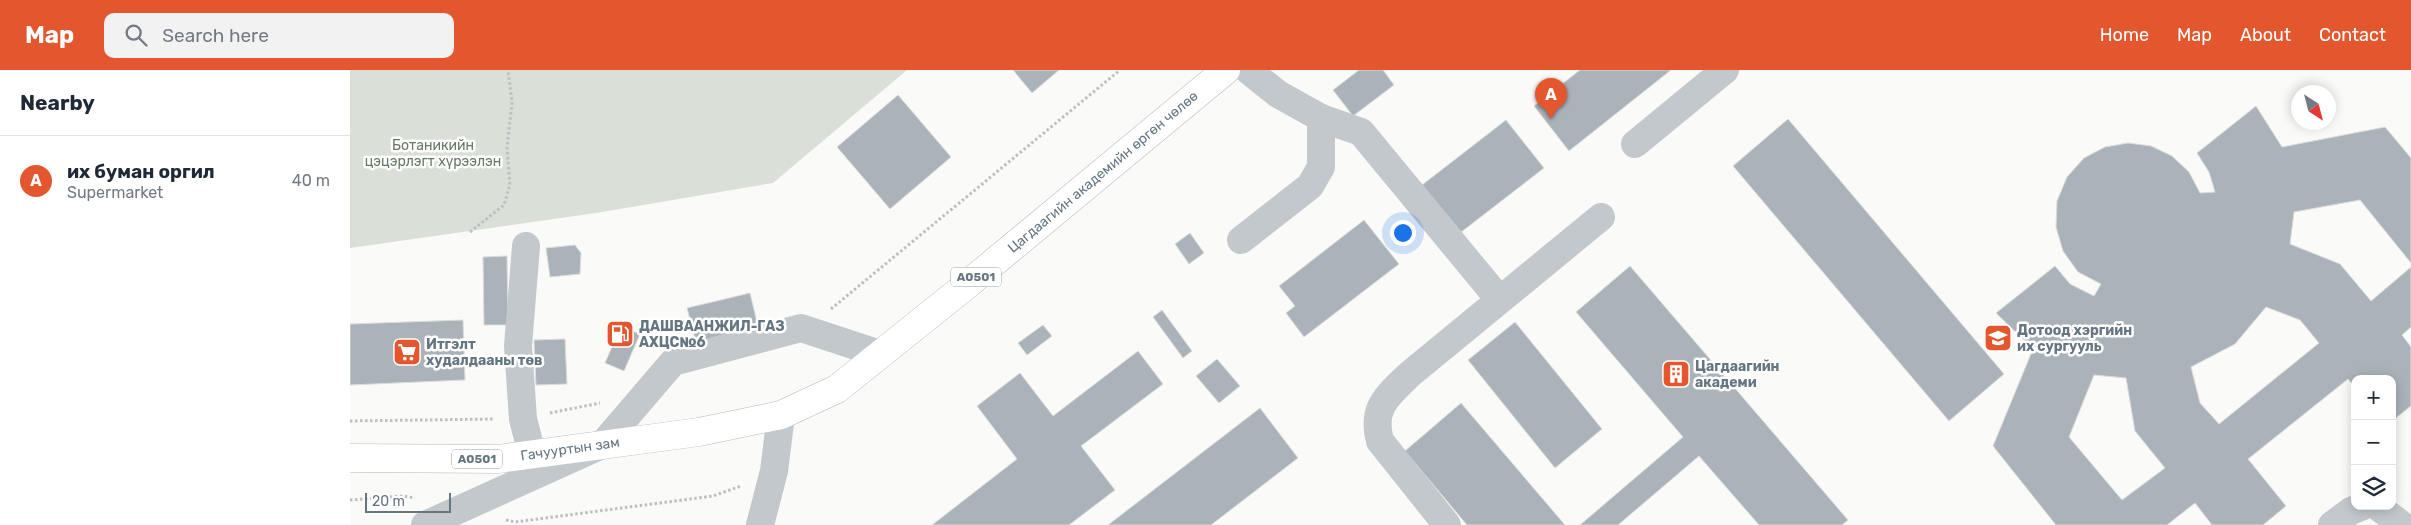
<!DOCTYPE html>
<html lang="en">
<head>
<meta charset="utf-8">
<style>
	:root { --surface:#fff; --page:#f2f2f3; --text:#1f2937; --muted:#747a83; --line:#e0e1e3; --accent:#e4572e }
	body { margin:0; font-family:Rubik,sans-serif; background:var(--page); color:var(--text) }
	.controls { position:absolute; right:15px; bottom:15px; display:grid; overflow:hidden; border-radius:10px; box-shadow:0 2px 12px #0003 }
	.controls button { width:45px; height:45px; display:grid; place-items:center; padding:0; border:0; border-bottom:1px solid var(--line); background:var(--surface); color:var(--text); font:25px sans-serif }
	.compass { position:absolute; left:1941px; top:15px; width:45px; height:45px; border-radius:50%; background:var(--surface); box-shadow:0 2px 12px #0003; rotate:144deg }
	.scale { position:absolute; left:15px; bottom:12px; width:86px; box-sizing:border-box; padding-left:5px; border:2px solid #657683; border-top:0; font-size:14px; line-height:18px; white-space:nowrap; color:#657683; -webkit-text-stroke:4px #fff; paint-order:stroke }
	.you { position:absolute; left:1052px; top:162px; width:18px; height:18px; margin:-12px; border:4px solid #fff; border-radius:50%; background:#1a73e8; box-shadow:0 0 0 8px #1a73e833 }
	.badge { display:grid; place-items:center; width:32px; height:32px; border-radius:50%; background:var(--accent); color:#fff; font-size:16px; font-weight:700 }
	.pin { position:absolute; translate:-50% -41px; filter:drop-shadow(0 1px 2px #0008) }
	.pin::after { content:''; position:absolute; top:26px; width:18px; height:15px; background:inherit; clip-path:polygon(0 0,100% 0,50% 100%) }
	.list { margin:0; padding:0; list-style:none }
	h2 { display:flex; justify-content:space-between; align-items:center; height:65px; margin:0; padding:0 20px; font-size:21px }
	h2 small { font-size:16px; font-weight:400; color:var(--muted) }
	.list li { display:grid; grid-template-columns:32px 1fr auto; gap:15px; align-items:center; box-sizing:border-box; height:90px; padding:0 20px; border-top:1px solid var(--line) }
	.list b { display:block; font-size:19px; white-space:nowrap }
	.list p { margin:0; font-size:16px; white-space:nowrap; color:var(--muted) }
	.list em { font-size:16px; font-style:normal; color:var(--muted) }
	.icon { flex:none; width:28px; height:28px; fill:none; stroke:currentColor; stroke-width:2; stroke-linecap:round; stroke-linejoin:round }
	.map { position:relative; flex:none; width:2061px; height:455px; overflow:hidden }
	header { display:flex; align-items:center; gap:30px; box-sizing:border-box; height:70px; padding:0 25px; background:var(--accent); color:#fff }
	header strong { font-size:24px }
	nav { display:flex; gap:28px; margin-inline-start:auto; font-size:18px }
	.search { width:350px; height:45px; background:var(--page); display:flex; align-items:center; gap:12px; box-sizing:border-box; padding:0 18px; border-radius:10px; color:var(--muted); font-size:19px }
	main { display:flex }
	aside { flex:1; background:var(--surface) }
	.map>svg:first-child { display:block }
	.green { fill:#dadfd7 }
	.building { fill:#aab3b9; stroke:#dcdcda; fill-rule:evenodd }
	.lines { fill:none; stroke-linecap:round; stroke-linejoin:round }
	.highway-casing { stroke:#b4b9bd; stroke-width:29 }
	.path { stroke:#bbbfc2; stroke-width:3; stroke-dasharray:2.5 2.5; stroke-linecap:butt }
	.minor { stroke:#c3c8cc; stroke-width:28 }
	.highway { stroke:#fff; stroke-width:28 }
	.labels { text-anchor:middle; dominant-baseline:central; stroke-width:5; stroke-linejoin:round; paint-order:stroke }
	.shield { fill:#fff; stroke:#939fa8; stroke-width:1 }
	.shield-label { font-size:12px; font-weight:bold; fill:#657683 }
	.park-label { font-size:14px; fill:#687a64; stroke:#fff }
	.street-label { font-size:14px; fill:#657683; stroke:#fff }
	.poi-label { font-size:14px; font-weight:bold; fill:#657683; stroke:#fff; text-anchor:start }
</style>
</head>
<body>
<header>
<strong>Map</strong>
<div class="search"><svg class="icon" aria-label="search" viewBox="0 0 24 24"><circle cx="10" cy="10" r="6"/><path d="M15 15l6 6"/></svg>Search here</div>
<nav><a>Home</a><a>Map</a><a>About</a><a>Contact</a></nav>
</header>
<main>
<aside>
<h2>Nearby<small></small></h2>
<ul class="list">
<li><span class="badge">A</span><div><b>их буман оргил</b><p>Supermarket</p></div><em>40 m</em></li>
</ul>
</aside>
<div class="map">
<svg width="2061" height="455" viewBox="0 0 2061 455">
	<rect width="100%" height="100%" fill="#fafaf8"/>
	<path class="green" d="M0 0H557L423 113 246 143 0 178Z"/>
	<g class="building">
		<path d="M663 0H709L682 23Z"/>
		<path d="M1009 0H1033L1044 15 1003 46 983 20Z"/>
		<path d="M1230 0H1321L1219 81 1184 36Z"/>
		<path d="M548 25 601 87 540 139 487 77Z"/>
		<path d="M1906 36 1932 77 2035 57 2061 88V193L2010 130 1944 142 1940 174 1990 194 2021 231 2061 197V257L2052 265 2061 277V336L2042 351V309H2005V318L1998 309 1898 389 1936 436 1913 455H1862L1845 433 1817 455H1706L1643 376 1683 279 1646 243 1705 196 1720 214 1744 226 1751 214 1728 202 1713 181 1706 157 1707 131 1717 107 1734 88 1755 77 1778 73 1801 76 1822 86 1839 102 1850 123 1865 122 1859 102 1847 83ZM1916 237 1950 250 1969 273 1869 354 1850 333 1841 297 1885 274ZM1744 305 1776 308 1785 361 1815 398 1772 430 1719 367Z"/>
		<path d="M1438 49 1654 304 1599 351 1383 96Z"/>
		<path d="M1156 50 1194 98 1110 163 1072 115Z"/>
		<path d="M1014 150 1049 194 954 267 936 243 945 236 929 216Z"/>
		<path d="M840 163 854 183 839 194 825 174Z"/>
		<path d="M225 175 231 183 230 204 200 207 196 178Z"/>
		<path d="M157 186 158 255H134L133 187Z"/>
		<path d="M1280 196 1498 450 1492 455H1409L1349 386 1268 455H1230L1333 367 1226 242Z"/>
		<path d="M400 223 409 261 347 277 337 238Z"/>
		<path d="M812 240 842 281 833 288 803 247Z"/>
		<path d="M113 250 115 310 0 315V254Z"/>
		<path d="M1165 252 1252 359 1205 398 1118 290Z"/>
		<path d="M693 255 702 266 677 285 668 273Z"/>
		<path d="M271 256 290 264 274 301 255 293Z"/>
		<path d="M215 269 217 314 186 315 184 270Z"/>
		<path d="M788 281 813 314 731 376 765 420 719 455H582L667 389 627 336 670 303 703 346Z"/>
		<path d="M867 289 890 316 869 333 846 306Z"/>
		<path d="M1111 333 1215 455H1117L1055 381Z"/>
		<path d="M910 338 948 388 861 455H758Z"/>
	</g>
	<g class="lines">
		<defs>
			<path id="highway" d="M0 388 148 389 349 362 431 345 487 319 613 218 876 0"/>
		</defs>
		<use href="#highway" class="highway-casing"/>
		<g class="path">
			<path d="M120 162 154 135 160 115 157 78 162 32 158 0"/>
			<path d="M481 239 770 0"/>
			<path d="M200 343 250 333"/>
			<path d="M0 351 144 349"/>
			<path d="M0 430 53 426 65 428"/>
			<path d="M156 450 165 452 363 426 391 416"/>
		</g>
		<g class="minor">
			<path d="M898 0 928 24 971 48 1011 62 1149 229"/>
			<path d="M1285 74 1375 0"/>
			<path d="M891 170 960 116 971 97V48"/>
			<path d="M176 176 168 276 173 349 182 384"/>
			<path d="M2027 436 2052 455"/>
			<path d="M75 455 252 375 323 292 451 258 530 284"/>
			<path d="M410 455 424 401 431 345"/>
			<path d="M1097 455 1030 371C1021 338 1037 326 1060 304L1251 147"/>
			<path d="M1982 455 2001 441 2013 436"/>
		</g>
		<use href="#highway" class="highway"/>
	</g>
	<defs>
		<symbol id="fuel-square" viewBox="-11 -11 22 22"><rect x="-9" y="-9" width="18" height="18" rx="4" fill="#e4572e" stroke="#fff"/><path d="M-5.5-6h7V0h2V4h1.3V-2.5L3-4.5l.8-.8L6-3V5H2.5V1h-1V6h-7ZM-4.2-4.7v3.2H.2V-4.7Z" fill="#fff"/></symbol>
		<symbol id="university-square" viewBox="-11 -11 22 22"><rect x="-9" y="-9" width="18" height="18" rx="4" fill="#e4572e" stroke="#fff"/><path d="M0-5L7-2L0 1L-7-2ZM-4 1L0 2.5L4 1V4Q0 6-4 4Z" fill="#fff"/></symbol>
		<symbol id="supermarket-square" viewBox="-11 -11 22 22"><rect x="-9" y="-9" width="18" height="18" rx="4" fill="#e4572e" stroke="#fff"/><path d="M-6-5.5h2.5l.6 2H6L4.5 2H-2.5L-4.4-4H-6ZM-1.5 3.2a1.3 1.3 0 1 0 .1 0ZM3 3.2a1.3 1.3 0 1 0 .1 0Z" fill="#fff"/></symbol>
		<symbol id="building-square" viewBox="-11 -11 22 22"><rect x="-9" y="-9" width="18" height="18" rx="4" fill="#e4572e" stroke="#fff"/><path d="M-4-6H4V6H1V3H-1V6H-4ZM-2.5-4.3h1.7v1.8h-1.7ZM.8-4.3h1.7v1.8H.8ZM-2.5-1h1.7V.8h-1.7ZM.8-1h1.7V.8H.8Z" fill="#fff"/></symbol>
	</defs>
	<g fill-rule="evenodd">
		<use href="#fuel-square" x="254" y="248" width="32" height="32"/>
		<use href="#university-square" x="1632" y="252" width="32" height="32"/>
		<use href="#supermarket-square" x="41" y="266" width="32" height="32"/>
		<use href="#building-square" x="1310" y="288" width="32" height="32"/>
	</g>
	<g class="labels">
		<g class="shield">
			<rect x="601" y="197.5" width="50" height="19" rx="4"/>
			<rect x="102" y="379.5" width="50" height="19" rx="4"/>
		</g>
		<g class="shield-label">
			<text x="626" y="207">A0501</text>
			<text x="127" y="389">A0501</text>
		</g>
		<g class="park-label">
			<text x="83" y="75">Ботаникийн<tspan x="83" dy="16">цэцэрлэгт хүрээлэн</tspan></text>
		</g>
		<g class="street-label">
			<text transform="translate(753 102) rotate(-40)">Цагдаагийн академийн өргөн чөлөө</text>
			<text transform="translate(220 379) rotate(-8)">Гачууртын зам</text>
		</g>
		<g class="poi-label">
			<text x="289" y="256">ДАШВААНЖИЛ-ГАЗ<tspan x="289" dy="16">АХЦС№6</tspan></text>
			<text x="1667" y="260">Дотоод хэргийн<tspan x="1667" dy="16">их сургууль</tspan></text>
			<text x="76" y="274">Итгэлт<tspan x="76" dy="16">худалдааны төв</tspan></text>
			<text x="1345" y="296">Цагдаагийн<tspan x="1345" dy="16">академи</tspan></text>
		</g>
	</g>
</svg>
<div class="controls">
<button>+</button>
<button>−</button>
<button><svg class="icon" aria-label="layers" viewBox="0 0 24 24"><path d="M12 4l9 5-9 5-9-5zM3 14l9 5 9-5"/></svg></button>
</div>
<svg class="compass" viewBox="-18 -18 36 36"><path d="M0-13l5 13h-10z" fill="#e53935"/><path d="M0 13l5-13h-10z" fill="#747a83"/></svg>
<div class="scale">20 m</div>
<div class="you"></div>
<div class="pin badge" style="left:1201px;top:49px">A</div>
</div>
</main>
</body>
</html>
